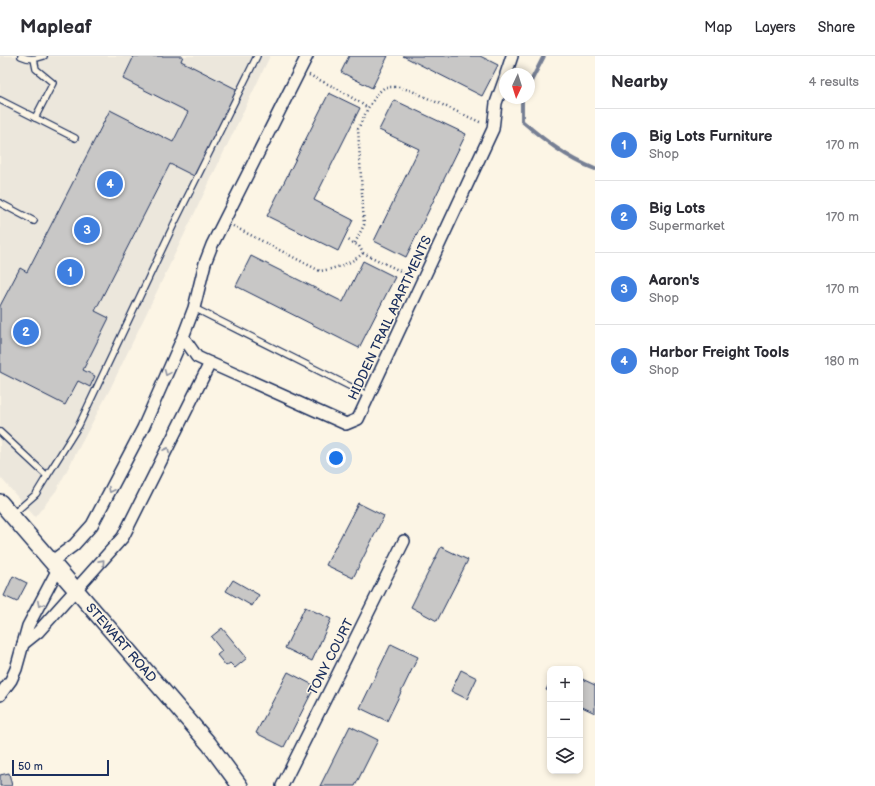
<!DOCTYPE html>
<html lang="en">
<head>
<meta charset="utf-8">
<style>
	:root { --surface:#fff; --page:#f7f7f7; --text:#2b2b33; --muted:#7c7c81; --line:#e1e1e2; --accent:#1a73e8 }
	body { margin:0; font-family:"Balsamiq Sans",sans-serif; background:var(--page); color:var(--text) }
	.controls { position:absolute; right:12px; bottom:12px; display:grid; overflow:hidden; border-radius:8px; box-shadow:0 2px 6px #0003 }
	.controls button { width:36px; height:36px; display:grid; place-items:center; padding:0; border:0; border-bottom:1px solid var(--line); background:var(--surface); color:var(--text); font:20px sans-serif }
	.compass { position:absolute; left:499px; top:12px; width:36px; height:36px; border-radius:50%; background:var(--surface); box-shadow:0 2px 6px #0003; rotate:184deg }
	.scale { position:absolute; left:12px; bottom:10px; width:97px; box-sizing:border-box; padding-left:4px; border:2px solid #1b2f5e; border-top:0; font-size:11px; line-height:14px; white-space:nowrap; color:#1b2f5e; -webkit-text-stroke:3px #fcf5e5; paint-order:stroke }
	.you { position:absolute; left:336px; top:402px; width:14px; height:14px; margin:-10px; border:3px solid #fff; border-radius:50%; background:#1a73e8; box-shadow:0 0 0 6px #1a73e833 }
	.badge { display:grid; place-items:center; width:26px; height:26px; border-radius:50%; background:var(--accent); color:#fff; font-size:13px; font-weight:700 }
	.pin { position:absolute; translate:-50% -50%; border:2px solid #fff; box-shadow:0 1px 4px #0006 }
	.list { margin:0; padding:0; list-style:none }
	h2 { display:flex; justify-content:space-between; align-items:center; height:52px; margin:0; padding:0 16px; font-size:17px }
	h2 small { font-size:13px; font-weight:400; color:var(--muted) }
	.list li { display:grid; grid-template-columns:26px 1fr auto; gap:12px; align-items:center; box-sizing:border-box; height:72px; padding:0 16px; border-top:1px solid var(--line) }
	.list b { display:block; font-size:15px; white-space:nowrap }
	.list p { margin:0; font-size:13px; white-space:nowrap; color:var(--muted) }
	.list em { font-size:13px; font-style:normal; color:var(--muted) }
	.icon { flex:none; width:22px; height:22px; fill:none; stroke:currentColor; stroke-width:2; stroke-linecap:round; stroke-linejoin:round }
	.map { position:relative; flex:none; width:595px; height:730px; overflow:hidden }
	header { display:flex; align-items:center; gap:24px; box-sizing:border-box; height:56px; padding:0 20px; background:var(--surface); border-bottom:1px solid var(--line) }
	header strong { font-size:19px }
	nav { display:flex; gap:22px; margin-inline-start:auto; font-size:14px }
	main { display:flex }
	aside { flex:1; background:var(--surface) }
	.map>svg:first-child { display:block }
	.built { fill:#ece7dc }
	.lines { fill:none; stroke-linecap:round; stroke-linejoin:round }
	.stream { stroke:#767f94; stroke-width:4 }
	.building { fill:#c8c7c6; stroke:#1b2f5e }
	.lane-casing { stroke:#1b2f5e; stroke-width:8 }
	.street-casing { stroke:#1b2f5e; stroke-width:14 }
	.secondary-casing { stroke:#1b2f5e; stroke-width:18 }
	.path { stroke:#1b2f5e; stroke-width:2.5; stroke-dasharray:1 3; stroke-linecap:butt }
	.lane { stroke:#fcf5e5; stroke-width:5.5 }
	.street { stroke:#fcf5e5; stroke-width:11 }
	.secondary { stroke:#fcf5e5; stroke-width:15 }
	.oneway { stroke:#8c92a2 }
	.labels { text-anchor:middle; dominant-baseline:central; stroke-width:3; stroke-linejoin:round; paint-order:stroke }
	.street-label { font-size:13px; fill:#1b2f5e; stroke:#fcf5e5 }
</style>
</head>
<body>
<header>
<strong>Mapleaf</strong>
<nav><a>Map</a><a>Layers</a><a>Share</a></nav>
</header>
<main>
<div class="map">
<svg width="595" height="730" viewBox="0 0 595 730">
	<rect width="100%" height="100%" fill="#fcf5e5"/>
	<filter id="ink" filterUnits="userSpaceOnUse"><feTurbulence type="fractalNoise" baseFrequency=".025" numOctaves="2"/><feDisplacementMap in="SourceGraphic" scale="8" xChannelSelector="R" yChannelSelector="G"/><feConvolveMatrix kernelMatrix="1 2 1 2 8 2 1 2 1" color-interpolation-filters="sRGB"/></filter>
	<g filter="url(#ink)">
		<path class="built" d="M0 0H270L110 333 56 435 35 461 0 421Z"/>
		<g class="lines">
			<g class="stream">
				<path d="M529 29 544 0"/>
				<path d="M522 42V65C544 84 567 102 595 113"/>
			</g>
		</g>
		<g class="building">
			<path d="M134 0H183L181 5 238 34 194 120 170 108 95 255 109 262 83 314 95 320 90 331 78 325 65 349 0 316V250L20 212 27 216 110 54 173 86 188 56 123 23Z"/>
			<path d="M349 0H388L372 32 341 16Z"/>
			<path d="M403 0H480L498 9 482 40Z"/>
			<path d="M329 37 360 52 314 144 353 164 338 195 267 160Z"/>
			<path d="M394 44 466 78 406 201 374 185 419 93 379 74Z"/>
			<path d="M251 200 343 246 363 205 395 221 359 292 236 230Z"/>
			<path d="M358 447 384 460 353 522 326 509Z"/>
			<path d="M441 491 468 504 437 565 411 551Z"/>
			<path d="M13 520 27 527 17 546 4 540Z"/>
			<path d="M233 524 259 539 252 550 226 535Z"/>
			<path d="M305 551 331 563 312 605 285 592Z"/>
			<path d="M222 572 247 602 235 612 230 607 226 610 217 599 222 595 211 581Z"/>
			<path d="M391 588 418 601 387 665 360 652Z"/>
			<path d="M461 614 477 622 467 643 451 635Z"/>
			<path d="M288 616 315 630 284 691 256 677Z"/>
			<path d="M580 622 595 629V657L580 650Z"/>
			<path d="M550 626V635L546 634Z"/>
			<path d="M350 670 378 684 355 730H320Z"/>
			<path d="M9 717 12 730H0V719Z"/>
		</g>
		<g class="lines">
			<defs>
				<g id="lane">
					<path d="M21 0C29 4 36 3 44 0"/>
					<path d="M34 3 36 13 53 27 35 62"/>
					<path d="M0 44 75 82"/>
					<path d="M0 147 34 165"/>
					<path d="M194 252 369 340"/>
					<path d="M0 376 47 420 36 438 12 459"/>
					<path d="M47 420 79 369 174 168 257 0"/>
				</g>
				<g id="street">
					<path d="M506 18 512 0"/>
					<path d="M183 281 197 301 210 307 346 368 358 363 493 73 496 47 505 22"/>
					<path d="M51 506 74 489 92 469 143 372 183 281 194 252 205 207 212 189 307 0"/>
					<path d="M23 588 38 576 123 481 210 307"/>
					<path d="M0 639 11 624 16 613 28 570 58 513"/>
					<path d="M282 730 404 485"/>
				</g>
				<path id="secondary" d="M0 446 209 688 240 730"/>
			</defs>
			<use href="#lane" class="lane-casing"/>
			<use href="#street" class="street-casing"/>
			<use href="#secondary" class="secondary-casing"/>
			<g class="path">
				<path d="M309 19 340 34 368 52"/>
				<path d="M233 170 320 215C334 213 353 207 363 197L359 190 346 183"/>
				<path d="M355 187 364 169 358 73 368 52 378 37 385 31H399L412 35 482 67"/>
				<path d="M363 197 413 221"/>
			</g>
			<use href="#lane" class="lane"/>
			<use href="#street" class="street"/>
			<use href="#secondary" class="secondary"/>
		</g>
		<defs><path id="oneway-chevron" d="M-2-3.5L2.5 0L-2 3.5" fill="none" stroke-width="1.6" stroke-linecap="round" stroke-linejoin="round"/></defs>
		<g class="oneway">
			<use href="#oneway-chevron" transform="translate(167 317) rotate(114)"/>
			<use href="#oneway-chevron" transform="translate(167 394) rotate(-63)"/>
			<use href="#oneway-chevron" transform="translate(111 434) rotate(117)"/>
			<use href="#oneway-chevron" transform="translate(102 506) rotate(-48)"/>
			<use href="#oneway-chevron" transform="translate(40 548) rotate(118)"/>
		</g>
	</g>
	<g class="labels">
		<g class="street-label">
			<text transform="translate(390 262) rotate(-65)">HIDDEN TRAIL APARTMENTS</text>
			<text transform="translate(121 587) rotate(49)">STEWART ROAD</text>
			<text transform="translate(331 601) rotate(-63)">TONY COURT</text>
		</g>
	</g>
</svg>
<div class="controls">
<button>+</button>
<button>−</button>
<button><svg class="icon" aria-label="layers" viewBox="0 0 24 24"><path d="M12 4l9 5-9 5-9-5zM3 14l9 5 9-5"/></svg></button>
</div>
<svg class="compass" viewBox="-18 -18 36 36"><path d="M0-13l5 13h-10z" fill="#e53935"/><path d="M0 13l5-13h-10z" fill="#7c7c81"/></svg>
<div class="scale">50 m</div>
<div class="you"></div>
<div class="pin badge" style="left:70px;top:216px;background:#3f7fe0">1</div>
<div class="pin badge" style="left:26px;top:276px;background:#3f7fe0">2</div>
<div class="pin badge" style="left:87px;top:174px;background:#3f7fe0">3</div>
<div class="pin badge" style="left:110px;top:128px;background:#3f7fe0">4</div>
</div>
<aside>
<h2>Nearby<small>4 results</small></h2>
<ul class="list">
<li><span class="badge" style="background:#3f7fe0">1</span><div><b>Big Lots Furniture</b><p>Shop</p></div><em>170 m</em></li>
<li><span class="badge" style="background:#3f7fe0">2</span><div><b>Big Lots</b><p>Supermarket</p></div><em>170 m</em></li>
<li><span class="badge" style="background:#3f7fe0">3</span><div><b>Aaron's</b><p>Shop</p></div><em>170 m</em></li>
<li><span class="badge" style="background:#3f7fe0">4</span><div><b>Harbor Freight Tools</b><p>Shop</p></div><em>180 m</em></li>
</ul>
</aside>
</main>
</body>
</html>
